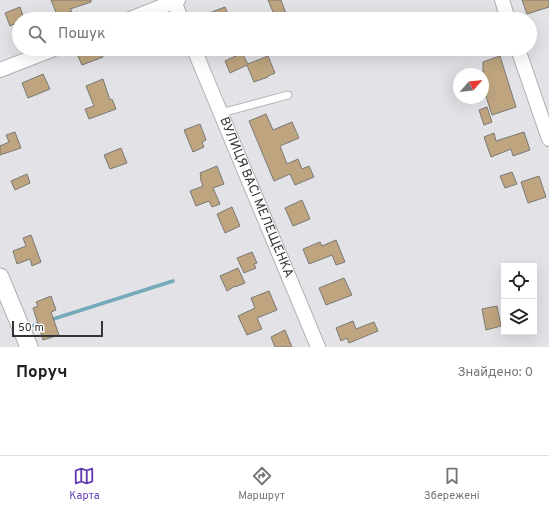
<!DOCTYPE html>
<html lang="uk">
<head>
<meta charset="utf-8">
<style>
	:root { --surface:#fff; --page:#f6f6f6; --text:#202124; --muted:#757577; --line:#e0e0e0; --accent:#5f3ab3 }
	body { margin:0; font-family:Overpass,sans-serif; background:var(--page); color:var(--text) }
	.controls { position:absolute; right:12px; bottom:12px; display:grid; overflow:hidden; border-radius:0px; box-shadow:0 4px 16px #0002 }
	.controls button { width:36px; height:36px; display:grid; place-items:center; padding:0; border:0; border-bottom:1px solid var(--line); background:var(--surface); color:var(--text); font:20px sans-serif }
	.compass { position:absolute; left:453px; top:68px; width:36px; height:36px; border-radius:50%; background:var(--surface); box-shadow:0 4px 16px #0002; rotate:63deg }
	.scale { position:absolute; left:12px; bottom:10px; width:91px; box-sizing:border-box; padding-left:4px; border:2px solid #343335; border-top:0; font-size:11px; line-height:14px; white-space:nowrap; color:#343335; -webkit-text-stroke:3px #fff; paint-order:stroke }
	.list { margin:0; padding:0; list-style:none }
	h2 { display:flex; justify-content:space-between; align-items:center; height:52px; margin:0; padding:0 16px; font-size:17px }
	h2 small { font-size:13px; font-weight:400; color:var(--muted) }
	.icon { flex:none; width:22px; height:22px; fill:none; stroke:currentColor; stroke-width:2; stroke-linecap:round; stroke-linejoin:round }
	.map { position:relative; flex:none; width:549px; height:347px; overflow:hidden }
	.search { position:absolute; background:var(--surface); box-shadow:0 4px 16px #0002; left:12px; right:12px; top:12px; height:44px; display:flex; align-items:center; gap:10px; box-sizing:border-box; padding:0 14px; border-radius:22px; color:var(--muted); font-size:15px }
	.sheet { height:108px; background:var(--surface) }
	nav { display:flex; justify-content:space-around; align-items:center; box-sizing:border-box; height:56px; border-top:1px solid var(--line); background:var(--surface); font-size:11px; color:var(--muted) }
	nav a { display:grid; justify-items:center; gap:2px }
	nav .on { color:var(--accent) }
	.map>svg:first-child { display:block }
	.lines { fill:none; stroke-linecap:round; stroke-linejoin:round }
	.stream { stroke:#75aab9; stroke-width:3.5 }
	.building { fill:#bea57f; stroke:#7b7874 }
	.service-casing { stroke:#afafb4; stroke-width:9 }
	.minor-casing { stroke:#afafb4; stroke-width:16 }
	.tertiary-casing { stroke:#afafb4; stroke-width:19 }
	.service { stroke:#fff; stroke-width:7 }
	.minor { stroke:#fff; stroke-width:14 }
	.tertiary { stroke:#fff; stroke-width:17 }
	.labels { text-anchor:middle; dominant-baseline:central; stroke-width:3; stroke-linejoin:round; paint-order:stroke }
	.street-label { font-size:13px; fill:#343335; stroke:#fff }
</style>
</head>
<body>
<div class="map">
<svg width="549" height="347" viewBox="0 0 549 347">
	<rect width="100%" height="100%" fill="#e2e2e7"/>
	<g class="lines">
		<g class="stream">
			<path d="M50 320 173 281"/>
			<path d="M27 328 42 322"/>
		</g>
	</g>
	<g class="building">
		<path d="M51 0H91V2L70 9 72 11 58 17Z"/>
		<path d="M268 0H281L288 19H276Z"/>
		<path d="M522 0H549V7L527 14Z"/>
		<path d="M20 7 24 19H19V22L10 26 5 13Z"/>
		<path d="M225 7 230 19H196V18Z"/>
		<path d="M90 49H100L103 57 82 65 77 54Z"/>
		<path d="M242 53 248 64 268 56 275 73 268 76V77L254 82 247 65 230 73 225 61Z"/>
		<path d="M500 56 516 107 492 115 483 87V62Z"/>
		<path d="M43 74 50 89 28 98 22 83Z"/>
		<path d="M103 79 110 100 112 99 116 109 89 119 85 109 94 106 86 86Z"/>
		<path d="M487 107 492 122 484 125 479 110Z"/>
		<path d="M266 114 273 130 292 122 299 138 280 146 287 164 298 159 302 169 309 166 314 177 295 185 290 174 274 181 249 121Z"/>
		<path d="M200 124 206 140 202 142 204 147 193 152 184 130Z"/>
		<path d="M15 132 21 148 0 155V146L9 142 6 135Z"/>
		<path d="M524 132 530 150 513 156 511 149 491 157 484 137 494 133 496 141Z"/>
		<path d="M121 148 127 163 110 169 104 155Z"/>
		<path d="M217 166 224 184 213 188 220 204 212 207 209 201 196 206 190 191 203 186 200 178 201 177 200 173Z"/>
		<path d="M512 172 517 184 505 188 500 176Z"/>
		<path d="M27 174 30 183 15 190 11 181Z"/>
		<path d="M539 176 546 197 528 203 521 182Z"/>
		<path d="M302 200 310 219 293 226 285 208Z"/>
		<path d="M232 207 240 226 225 233 217 214Z"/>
		<path d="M31 235 41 262 32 266 30 259 17 264 13 251 26 246 23 238Z"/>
		<path d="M336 240 345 262 336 265 332 255 309 264 303 249 320 242 322 246Z"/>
		<path d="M252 252 257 263 254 264 256 268 244 273 237 258Z"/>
		<path d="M238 268 245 283 235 287V286L227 291 220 276Z"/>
		<path d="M344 278 352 295 326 305 319 288Z"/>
		<path d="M269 291 277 310 257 318 262 329 247 335 238 316 255 308 251 298Z"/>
		<path d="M51 296 56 310 51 312 59 335 43 340 33 308 38 306 36 302Z"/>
		<path d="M497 306 501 326 486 330 482 309Z"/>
		<path d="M353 321 356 329 374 322 378 331 349 343 347 338 341 341 336 328Z"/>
		<path d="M285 330 292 347H275L271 337Z"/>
	</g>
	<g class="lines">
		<defs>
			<path id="service" d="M221 113 288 95"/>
			<g id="minor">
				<path d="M502 0 508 19"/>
				<path d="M174 1 181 19"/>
				<path d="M130 19 178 0"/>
				<path id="s1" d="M194 49 318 347"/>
				<path d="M518 49 549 139"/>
				<path d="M0 70 54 49"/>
			</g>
			<path id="tertiary" d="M0 277 29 347"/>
		</defs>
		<use href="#service" class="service-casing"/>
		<use href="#minor" class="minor-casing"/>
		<use href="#tertiary" class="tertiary-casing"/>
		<use href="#service" class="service"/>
		<use href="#minor" class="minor"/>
		<use href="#tertiary" class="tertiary"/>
	</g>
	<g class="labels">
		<g class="street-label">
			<text stroke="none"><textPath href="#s1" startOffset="161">ВУЛИЦЯ ВАСІ МЕЛЕЩЕНКА</textPath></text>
		</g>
	</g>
</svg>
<div class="controls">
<button><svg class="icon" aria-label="locate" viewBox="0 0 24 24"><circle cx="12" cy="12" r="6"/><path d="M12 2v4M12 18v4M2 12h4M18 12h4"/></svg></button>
<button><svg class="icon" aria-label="layers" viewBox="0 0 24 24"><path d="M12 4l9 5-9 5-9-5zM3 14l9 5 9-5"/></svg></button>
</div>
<svg class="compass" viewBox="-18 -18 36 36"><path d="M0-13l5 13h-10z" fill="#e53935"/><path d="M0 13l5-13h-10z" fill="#757577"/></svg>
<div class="scale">50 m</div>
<div class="search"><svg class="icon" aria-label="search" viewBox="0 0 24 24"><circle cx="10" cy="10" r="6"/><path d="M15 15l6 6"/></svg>Пошук</div>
</div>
<section class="sheet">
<h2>Поруч<small>Знайдено: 0</small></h2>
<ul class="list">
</ul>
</section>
<nav>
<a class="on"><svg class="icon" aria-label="map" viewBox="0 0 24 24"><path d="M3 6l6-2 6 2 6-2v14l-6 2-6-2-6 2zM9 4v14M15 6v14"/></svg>Карта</a>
<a><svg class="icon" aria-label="directions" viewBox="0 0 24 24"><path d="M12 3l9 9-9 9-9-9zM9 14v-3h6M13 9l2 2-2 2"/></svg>Маршрут</a>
<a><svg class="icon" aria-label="saved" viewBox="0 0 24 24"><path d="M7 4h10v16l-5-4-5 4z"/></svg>Збережені</a>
</nav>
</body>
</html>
